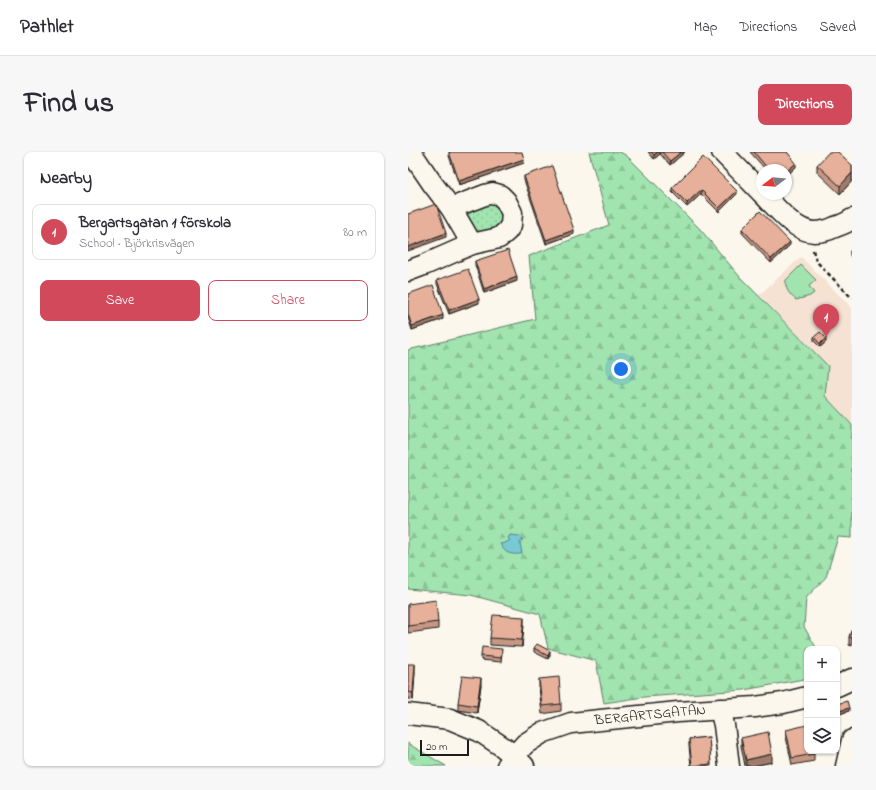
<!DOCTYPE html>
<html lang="en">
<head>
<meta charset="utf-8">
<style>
	:root { --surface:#fff; --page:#f7f7f7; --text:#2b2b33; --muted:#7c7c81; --line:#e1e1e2; --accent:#d1495b }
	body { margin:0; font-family:"Indie Flower",sans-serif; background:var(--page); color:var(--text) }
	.controls { position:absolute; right:12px; bottom:12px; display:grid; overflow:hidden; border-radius:8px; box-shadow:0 1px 3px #0004 }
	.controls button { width:36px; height:36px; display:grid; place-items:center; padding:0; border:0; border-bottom:1px solid var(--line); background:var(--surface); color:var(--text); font:20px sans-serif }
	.compass { position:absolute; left:348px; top:12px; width:36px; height:36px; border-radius:50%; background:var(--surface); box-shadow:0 1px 3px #0004; rotate:254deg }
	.scale { position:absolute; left:12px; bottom:10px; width:49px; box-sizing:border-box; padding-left:4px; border:2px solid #1c1c1c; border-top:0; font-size:11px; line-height:14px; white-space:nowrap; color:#1c1c1c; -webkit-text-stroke:3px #fbf7ec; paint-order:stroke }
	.you { position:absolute; left:213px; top:217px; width:14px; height:14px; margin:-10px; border:3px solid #fff; border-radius:50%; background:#1a73e8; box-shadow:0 0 0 6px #1a73e833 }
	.badge { display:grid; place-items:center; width:26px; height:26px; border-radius:50%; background:var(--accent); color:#fff; font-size:13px; font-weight:700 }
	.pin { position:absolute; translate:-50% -33px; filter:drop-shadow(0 1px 2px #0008) }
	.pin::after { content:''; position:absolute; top:21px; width:14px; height:12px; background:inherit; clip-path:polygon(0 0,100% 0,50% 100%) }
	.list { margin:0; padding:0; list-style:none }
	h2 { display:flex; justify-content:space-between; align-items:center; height:52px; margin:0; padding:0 16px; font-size:17px }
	h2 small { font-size:13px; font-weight:400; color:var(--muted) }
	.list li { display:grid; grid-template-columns:26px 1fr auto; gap:12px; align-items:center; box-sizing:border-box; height:56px; margin:0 8px 8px; padding:0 8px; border:1px solid var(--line); border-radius:8px }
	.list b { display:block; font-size:15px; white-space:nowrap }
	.list p { margin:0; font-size:13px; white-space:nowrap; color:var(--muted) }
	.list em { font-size:13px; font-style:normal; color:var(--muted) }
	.actions { display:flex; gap:8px; padding:12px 16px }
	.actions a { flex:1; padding:9px 0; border:1px solid var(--accent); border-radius:8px; text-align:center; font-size:14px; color:var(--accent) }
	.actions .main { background:var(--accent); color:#fff }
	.icon { flex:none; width:22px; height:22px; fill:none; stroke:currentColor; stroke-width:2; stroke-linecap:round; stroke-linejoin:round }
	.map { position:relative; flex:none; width:444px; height:614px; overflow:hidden; border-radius:8px }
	header { display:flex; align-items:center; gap:24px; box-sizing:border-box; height:56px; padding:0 20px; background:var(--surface); border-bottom:1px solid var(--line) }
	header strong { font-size:19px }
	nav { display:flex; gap:22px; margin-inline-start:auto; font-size:14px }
	.intro { display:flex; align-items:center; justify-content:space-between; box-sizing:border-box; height:96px; padding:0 24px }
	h1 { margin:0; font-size:28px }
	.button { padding:10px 18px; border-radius:8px; background:var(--accent); color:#fff; font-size:14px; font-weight:700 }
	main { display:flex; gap:24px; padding:0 24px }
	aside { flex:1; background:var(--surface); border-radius:8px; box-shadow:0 1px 3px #0004 }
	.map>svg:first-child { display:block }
	.built { fill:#f5e2d3 }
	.grass { fill:#a1e4af; stroke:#5e8066 }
	.forest { fill:url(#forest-firs); stroke:#5e8066 }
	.park { fill:url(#park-dots); stroke:#5e8066 }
	.water { fill:#79c9d4; stroke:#54848a }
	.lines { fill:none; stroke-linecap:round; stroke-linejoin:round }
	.minor-casing { stroke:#1c1c1c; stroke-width:23 }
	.path { stroke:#1c1c1c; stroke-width:2.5; stroke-dasharray:4 3; stroke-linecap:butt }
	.minor { stroke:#fbf7ec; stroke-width:20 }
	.wall { fill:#c69784; stroke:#1c1c1c }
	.shaded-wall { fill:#a17b6c; stroke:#1c1c1c }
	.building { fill:#e6b09a; stroke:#1c1c1c }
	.labels { text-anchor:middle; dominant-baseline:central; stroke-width:3; stroke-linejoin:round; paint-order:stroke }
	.street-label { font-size:14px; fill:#1c1c1c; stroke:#fbf7ec }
</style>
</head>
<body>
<header>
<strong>Pathlet</strong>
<nav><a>Map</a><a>Directions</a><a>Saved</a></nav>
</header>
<div class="intro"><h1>Find us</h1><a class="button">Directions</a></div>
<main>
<aside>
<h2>Nearby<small></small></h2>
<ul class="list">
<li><span class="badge">1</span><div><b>Bergartsgatan 1 förskola</b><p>School · Björkrisvägen</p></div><em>80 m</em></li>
</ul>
<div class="actions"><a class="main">Save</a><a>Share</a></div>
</aside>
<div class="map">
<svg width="444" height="614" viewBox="0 0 444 614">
	<defs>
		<pattern id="forest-firs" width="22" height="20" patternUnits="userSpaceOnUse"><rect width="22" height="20" fill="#a1e4af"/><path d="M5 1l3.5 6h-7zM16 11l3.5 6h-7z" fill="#8ac396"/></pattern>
		<pattern id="park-dots" width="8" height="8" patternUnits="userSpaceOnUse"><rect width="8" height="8" fill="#a1e4af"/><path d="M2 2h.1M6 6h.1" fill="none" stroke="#8ac396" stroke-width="1.8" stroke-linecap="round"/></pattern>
	</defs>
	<rect width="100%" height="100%" fill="#fbf7ec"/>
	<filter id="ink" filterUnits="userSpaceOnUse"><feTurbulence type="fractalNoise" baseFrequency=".025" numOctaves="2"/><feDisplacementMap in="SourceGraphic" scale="8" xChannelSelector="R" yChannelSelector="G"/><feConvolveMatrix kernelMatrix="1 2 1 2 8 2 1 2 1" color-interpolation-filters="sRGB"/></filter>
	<g filter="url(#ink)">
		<path class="built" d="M393 105 444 156V273L417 244 420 214 351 143Z"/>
		<path class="grass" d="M393 113 408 128 401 134 406 141 402 144 388 148C382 143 376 136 378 128Z"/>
		<g class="forest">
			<path d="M181 0H212L219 4 292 77 332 125 420 214 417 244 444 273V386L430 385 418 425 398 446 396 475 409 497H399V523L396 527 336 538 236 545 196 551 188 509 140 496 132 462 63 443 0 437V198L127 167 121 104 201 73Z"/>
			<path d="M0 591 4 594 38 614H0Z"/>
		</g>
		<path class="park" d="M85 50 91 53C92 57 95 62 95 66 94 77 77 78 68 81L56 60Z"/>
		<path class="water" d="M102 383 112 384 115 387 112 391 114 401C110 403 109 402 105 402 97 401 96 398 92 392L97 391 102 388 100 386Z"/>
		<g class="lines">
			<defs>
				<g id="minor">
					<path d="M3 0 24 31 43 56 64 92"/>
					<path d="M314 0 354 41"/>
					<path d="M355 42C368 55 386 79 406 80 414 80 421 78 427 75 433 73 439 71 444 67"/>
					<path d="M0 119 16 113 64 92 91 86 99 79 103 73 104 61 98 49 92 43 85 41 77 43 43 56"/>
					<path d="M429 534 444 527"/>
					<path d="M312 557 316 573 321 614"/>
					<path d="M0 562 42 567 71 579 95 595 106 604 116 614"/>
					<path id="s1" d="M99 614 106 604 117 592 134 581 163 571 270 560 347 555 375 551 399 545"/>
					<path d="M438 614 444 588"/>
				</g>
			</defs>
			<use href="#minor" class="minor-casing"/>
			<path class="path" d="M405 98 408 109 444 146"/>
			<use href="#minor" class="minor"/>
		</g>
		<g class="wall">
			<path d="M41 0 116 11 51 33 41 4Z"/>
			<path d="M240 0H277L262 13 252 2 246 7Z"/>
			<path d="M342 0H379L388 15 378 24V18H358Z"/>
			<path d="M295 5 329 42 311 60 293 42 279 55 264 40V36Z"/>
			<path d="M409 13H444V29L432 42 409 20Z"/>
			<path d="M116 24 166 82 138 92 116 28Z"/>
			<path d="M334 77 382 93 363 111 334 81Z"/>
			<path d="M444 98V107L442 103V99Z"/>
			<path d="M67 109 109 129 76 141 67 113Z"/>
			<path d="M29 128 71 151 41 162 29 132Z"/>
			<path d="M0 142 35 167 4 178 0 166Z"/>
			<path d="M406 185 418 190 412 195 406 189Z"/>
			<path d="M0 452 30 470V477L0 481Z"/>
			<path d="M116 472 114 495 82 493V486Z"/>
			<path d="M444 477V494L441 493V485Z"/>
			<path d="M126 496 142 503 140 507 126 500Z"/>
			<path d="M94 501 93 510 73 508V504Z"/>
			<path d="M0 512 7 520 5 548 0 547Z"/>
			<path d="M131 527 153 552V559L134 562 131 535Z"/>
			<path d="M73 533 69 561 50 558V551Z"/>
			<path d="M429 552 441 559 431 562 429 556Z"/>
			<path d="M378 578 406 602V609L384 613 378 585Z"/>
			<path d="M301 585 303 614H283L281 594V587Z"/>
			<path d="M333 586 364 610 345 614H337L333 594Z"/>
		</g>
		<g class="shaded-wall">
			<path d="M250 0H252V2L246 7V3Z"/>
			<path d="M273 0H277L262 13V9Z"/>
			<path d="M116 7V11L51 33V29Z"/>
			<path d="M388 11V15L378 24V20Z"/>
			<path d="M444 21V29L432 42V34Z"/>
			<path d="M293 38V42L279 55V51Z"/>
			<path d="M329 39V42L311 60V56Z"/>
			<path d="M166 78V82L138 92V88Z"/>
			<path d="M38 81V85L0 99V95Z"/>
			<path d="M382 90V93L363 111V107Z"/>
			<path d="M109 125V129L76 141V137Z"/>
			<path d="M71 147V151L41 162V158Z"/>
			<path d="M35 163V167L4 178V174Z"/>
			<path d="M418 186V190L412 195V192Z"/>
			<path d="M116 465V472L114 495V488Z"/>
			<path d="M142 499V503L140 507V504Z"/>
			<path d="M7 512V520L5 548V541Z"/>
			<path d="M73 526V533L69 561V554Z"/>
			<path d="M441 556V559L431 562V559Z"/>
			<path d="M364 602V610L345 614H338V608Z"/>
		</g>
		<g class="building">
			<path d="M41 0H114L116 7 51 29Z"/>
			<path d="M243 0H250L246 3Z"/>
			<path d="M254 0H273L262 9Z"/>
			<path d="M346 0H379L388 11 378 20V18H361Z"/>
			<path d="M421 0H430L444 13V21L432 34 409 13Z"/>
			<path d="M295 5 329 39 311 56 293 38 279 51 264 36Z"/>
			<path d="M144 14 166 78 138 88 116 24Z"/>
			<path d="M28 52 38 81 0 95V62Z"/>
			<path d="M352 59 382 90 363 107 334 77Z"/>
			<path d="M100 98 109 125 76 137 67 109Z"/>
			<path d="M444 98V104L442 99Z"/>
			<path d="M60 117 71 147 41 158 29 128Z"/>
			<path d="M25 133 35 163 4 174 0 162V142Z"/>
			<path d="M412 180 418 186 412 192 406 185Z"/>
			<path d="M28 448 30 470 0 474V452Z"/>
			<path d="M85 463 116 465 114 488 82 486Z"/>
			<path d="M444 477V486L441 485Z"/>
			<path d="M129 492 142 499 140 504 126 496Z"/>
			<path d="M74 495 94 497 93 506 73 504Z"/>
			<path d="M0 512H7L5 541 0 540Z"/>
			<path d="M54 524 73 526 69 554 50 551Z"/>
			<path d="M151 525 153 552 134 554 131 527Z"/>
			<path d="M439 549 441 556 431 559 429 552Z"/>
			<path d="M399 573V599H406V602L384 606 378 578Z"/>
			<path d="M360 580 364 602 338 608 333 586Z"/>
			<path d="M301 585 303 612 284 614 281 587Z"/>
		</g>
	</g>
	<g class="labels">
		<g class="street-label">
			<text stroke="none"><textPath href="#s1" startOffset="159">BERGARTSGATAN</textPath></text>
		</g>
	</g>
</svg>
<div class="controls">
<button>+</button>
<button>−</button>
<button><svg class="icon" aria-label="layers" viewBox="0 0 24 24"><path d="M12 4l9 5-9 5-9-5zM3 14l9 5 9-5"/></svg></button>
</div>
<svg class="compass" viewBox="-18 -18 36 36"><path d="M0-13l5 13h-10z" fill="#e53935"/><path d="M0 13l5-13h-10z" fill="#7c7c81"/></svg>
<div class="scale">20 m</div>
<div class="you"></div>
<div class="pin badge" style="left:418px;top:185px">1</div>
</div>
</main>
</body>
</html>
